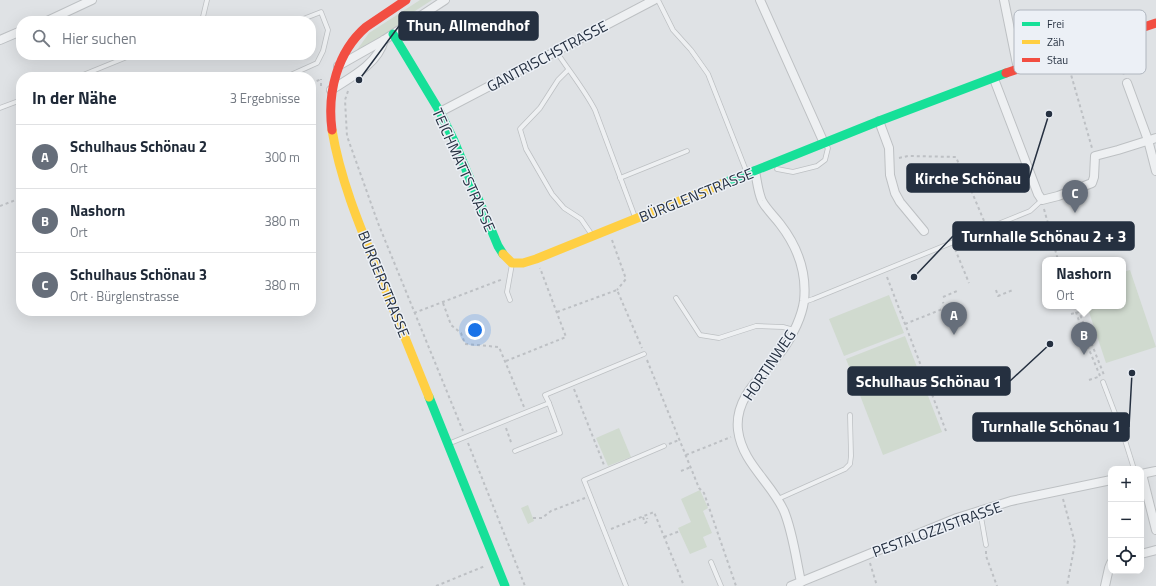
<!DOCTYPE html>
<html lang="de">
<head>
<meta charset="utf-8">
<style>
	:root { --surface:#fff; --page:#f2f2f3; --text:#1f2937; --muted:#747a83; --line:#e0e1e3; --accent:#666e7a }
	body { margin:0; font-family:"Titillium Web",sans-serif; background:var(--page); color:var(--text) }
	.controls { position:absolute; right:12px; bottom:12px; display:grid; overflow:hidden; border-radius:8px; box-shadow:0 4px 16px #0002 }
	.controls button { width:36px; height:36px; display:grid; place-items:center; padding:0; border:0; border-bottom:1px solid var(--line); background:var(--surface); color:var(--text); font:20px sans-serif }
	.you { position:absolute; left:475px; top:330px; width:14px; height:14px; margin:-10px; border:3px solid #fff; border-radius:50%; background:#1a73e8; box-shadow:0 0 0 6px #1a73e833 }
	.badge { display:grid; place-items:center; width:26px; height:26px; border-radius:50%; background:var(--accent); color:#fff; font-size:13px; font-weight:700 }
	.pin { position:absolute; translate:-50% -33px; filter:drop-shadow(0 1px 2px #0008) }
	.pin::after { content:''; position:absolute; top:21px; width:14px; height:12px; background:inherit; clip-path:polygon(0 0,100% 0,50% 100%) }
	.popup { position:absolute; left:1042px; top:257px; width:84px; height:52px; box-sizing:border-box; display:grid; place-content:center; border-radius:8px; background:var(--surface); filter:drop-shadow(0 1px 3px #0005); font-size:13px; white-space:nowrap; color:var(--muted) }
	.popup b { font-size:15px; color:var(--text) }
	.popup::after { content:''; position:absolute; left:50%; top:100%; margin-left:-8px; border:8px solid transparent; border-top-color:var(--surface) }
	.list { margin:0; padding:0; list-style:none }
	h2 { display:flex; justify-content:space-between; align-items:center; height:52px; margin:0; padding:0 16px; font-size:17px }
	h2 small { font-size:13px; font-weight:400; color:var(--muted) }
	.list li { display:grid; grid-template-columns:26px 1fr auto; gap:12px; align-items:center; box-sizing:border-box; height:64px; padding:0 16px; border-top:1px solid var(--line) }
	.list b { display:block; font-size:15px; white-space:nowrap }
	.list p { margin:0; font-size:13px; white-space:nowrap; color:var(--muted) }
	.list em { font-size:13px; font-style:normal; color:var(--muted) }
	.icon { flex:none; width:22px; height:22px; fill:none; stroke:currentColor; stroke-width:2; stroke-linecap:round; stroke-linejoin:round }
	.map { position:relative; flex:none; width:1156px; height:586px; overflow:hidden }
	.search { position:absolute; background:var(--surface); box-shadow:0 4px 16px #0002; left:16px; top:16px; width:300px; height:44px; display:flex; align-items:center; gap:10px; box-sizing:border-box; padding:0 14px; border-radius:16px; color:var(--muted); font-size:15px }
	.panel { position:absolute; background:var(--surface); box-shadow:0 4px 16px #0002; left:16px; top:72px; width:300px; height:244px; border-radius:16px }
	.map>svg:first-child { display:block }
	.green { fill:#d0dacf }
	.lines { fill:none; stroke-linecap:round; stroke-linejoin:round }
	.lane-casing { stroke:#bdc0c3; stroke-width:5.5 }
	.street-casing { stroke:#bdc0c3; stroke-width:10 }
	.path { stroke:#bdc0c4; stroke-width:2; stroke-dasharray:3 3; stroke-linecap:butt }
	.lane { stroke:#eef0f2; stroke-width:4 }
	.street { stroke:#eef0f2; stroke-width:8 }
	.fast { stroke:#16e098; stroke-width:9 }
	.slow { stroke:#ffcf43; stroke-width:9 }
	.jam { stroke:#f24e42; stroke-width:9 }
	.labels { text-anchor:middle; dominant-baseline:central; stroke-width:3; stroke-linejoin:round; paint-order:stroke }
	.street-label { font-size:15px; fill:#253040; stroke:#ecf0f6 }
	.key { fill:#ecf0f6; stroke:#b0b6bf; stroke-width:1 }
	.key-label { font-size:11px; fill:#253040 }
	.leader { fill:none; stroke:#253040; stroke-width:1.5 }
	.callout-dot { fill:#253040; stroke:#ecf0f6; stroke-width:1.5 }
	.callout { fill:#253040; stroke:#253040; stroke-width:1.5 }
	.callout-label { font-size:16px; text-anchor:middle; font-weight:bold; fill:#fff }
</style>
</head>
<body>
<div class="map">
<svg width="1156" height="586" viewBox="0 0 1156 586">
	<rect width="100%" height="100%" fill="#dfe2e5"/>
	<g class="green">
		<path d="M420 0H432L398 22 399 25 358 51 357 50 369 33Z"/>
		<path d="M1130 270 1156 347 1106 363 1087 306H1123V272Z"/>
		<path d="M889 295 904 333 844 356 829 319Z"/>
		<path d="M905 336 942 432 883 455 846 359Z"/>
		<path d="M619 428 631 457 608 466 596 438Z"/>
		<path d="M700 490 708 508 703 511 712 533 703 537 707 547 690 554 678 528 691 522 681 499Z"/>
		<path d="M528 505 534 521 528 524 521 508Z"/>
	</g>
	<g class="lines">
		<defs>
			<g id="lane">
				<path d="M658 0 673 30 691 50 708 74 747 173"/>
				<path d="M202 21 207 0"/>
				<path d="M556 51C569 71 584 89 595 110L635 217"/>
				<path d="M568 70 558 80 540 108 520 129 526 149 552 194 564 208 581 219 592 235"/>
				<path d="M78 77 132 55"/>
				<path d="M286 77 317 63 323 51 328 30 321 12 298 21"/>
				<path d="M0 108 21 100"/>
				<path d="M777 169 793 172 817 166 825 160 828 148 825 145"/>
				<path d="M620 178 687 151"/>
				<path d="M676 298 700 335 719 338 756 326 783 327 794 330"/>
				<path d="M510 300 507 292 512 264"/>
				<path d="M804 302 813 299 1030 211 1042 200"/>
				<path d="M1103 382 1124 437 1134 469"/>
				<path d="M448 444 549 403 545 395 644 354"/>
				<path d="M515 451 560 433 549 403"/>
				<path d="M778 499 845 469 850 464 851 456 850 415"/>
				<path d="M980 511 986 545"/>
				<path d="M711 562 721 586"/>
				<path d="M626 586 584 480 664 446"/>
			</g>
			<g id="street">
				<path d="M760 0 824 143"/>
				<path d="M1004 0 1018 69"/>
				<path d="M47 21 92 0"/>
				<path d="M0 40 21 31"/>
				<path d="M338 66 384 40 445 0"/>
				<path d="M994 79 1038 194 1042 200 1058 196 1092 183 1094 177 1095 156 1118 150 1156 138"/>
				<path d="M1127 83 1148 140 1156 171"/>
				<path d="M331 90C350 78 378 64 384 40"/>
				<path d="M440 112 654 0"/>
				<path d="M879 121 889 148 890 175 895 193 900 202 924 231"/>
				<path d="M755 171C757 181 758 192 762 201 767 210 774 216 780 224 797 246 807 273 804 301 802 316 793 335 784 348 766 373 734 395 738 430 742 463 771 482 784 511 793 533 796 559 801 582"/>
				<path d="M1141 474 1156 471"/>
				<path d="M1142 474 1156 530"/>
				<path d="M1141 554 1156 550"/>
				<path d="M791 586 957 518 1011 501 1111 480"/>
				<path d="M1105 586 1109 568 1111 563"/>
			</g>
		</defs>
		<use href="#lane" class="lane-casing"/>
		<use href="#street" class="street-casing"/>
		<g class="path">
			<path d="M1115 49 1124 75"/>
			<path d="M1068 64 1092 148"/>
			<path d="M311 83 322 79"/>
			<path d="M321 86V79"/>
			<path d="M348 91 345 100 347 136 378 223 463 431"/>
			<path d="M899 158 908 156 956 157 968 186 969 185 984 221"/>
			<path d="M0 206 21 198"/>
			<path d="M1044 209 1058 260"/>
			<path d="M612 240 626 279 617 290"/>
			<path d="M955 249 969 283"/>
			<path d="M1055 250 1065 247"/>
			<path d="M887 277 946 431"/>
			<path d="M996 290 998 296 1013 290"/>
			<path d="M943 297 957 291"/>
			<path d="M443 303 451 325 461 333 465 344 499 347 524 407"/>
			<path d="M1074 306 1086 342 1100 376"/>
			<path d="M557 312 617 290 642 348"/>
			<path d="M414 313 503 279"/>
			<path d="M1071 314 1079 312 1104 375"/>
			<path d="M905 324 945 308 943 302"/>
			<path d="M647 360 699 488 704 493 736 586"/>
			<path d="M506 361 566 337 540 268"/>
			<path d="M1089 380 1098 377"/>
			<path d="M574 389 604 465"/>
			<path d="M506 428 512 445"/>
			<path d="M468 443 525 586"/>
			<path d="M669 444 679 440"/>
			<path d="M686 455 731 437"/>
			<path d="M681 471 691 467"/>
			<path d="M1063 499 1075 543 1067 586"/>
			<path d="M643 517 645 523 648 521 647 518"/>
			<path d="M533 518H542L551 511 585 498"/>
			<path d="M611 529 654 512 684 586"/>
			<path d="M664 537 680 531"/>
			<path d="M986 551V556L997 586"/>
			<path d="M870 563 877 586"/>
			<path d="M436 586 485 566"/>
		</g>
		<use href="#lane" class="lane"/>
		<use href="#street" class="street"/>
		<g class="fast">
			<path d="M393 34 440 112 454 141 498 246 503 254"/>
			<path d="M724 183 879 121 1006 73"/>
			<path d="M429 397 505 586"/>
		</g>
		<g class="slow">
			<path d="M332 130C340 178 358 222 376 266 394 310 411 353 429 397"/>
			<path d="M503 254 512 263H523L536 259 724 183"/>
		</g>
		<g class="jam">
			<path d="M1006 73 1156 23"/>
			<path d="M332 130C327 93 337 52 366 27L406 0"/>
		</g>
	</g>
	<g class="labels">
		<g class="street-label">
			<text transform="translate(547 56) rotate(-28)">GANTRISCHSTRASSE</text>
			<text transform="translate(464 170) rotate(66)">TEICHMATTSTRASSE</text>
			<text transform="translate(696 195) rotate(-22)">BÜRGLENSTRASSE</text>
			<text transform="translate(384 284) rotate(68)">BURGERSTRASSE</text>
			<text transform="translate(769 365) rotate(-56)">HORTINWEG</text>
			<text transform="translate(937 529) rotate(-20)">PESTALOZZISTRASSE</text>
		</g>
	</g>
	<rect x="1014" y="10" width="132" height="64" rx="6" class="key"/>
	<rect x="1022" y="22" width="18" height="4" fill="#16e098"/>
	<rect x="1022" y="40" width="18" height="4" fill="#ffcf43"/>
	<rect x="1022" y="58" width="18" height="4" fill="#f24e42"/>
	<g class="key-label">
		<text x="1047" y="28">Frei</text>
		<text x="1047" y="46">Zäh</text>
		<text x="1047" y="64">Stau</text>
	</g>
	<path class="leader" d="M359 80L399 26M1049 114L1029 178M914 277L953 236M1050 344L1010 381M1132 373L1129 427"/>
	<g class="callout-dot">
		<circle cx="359" cy="80" r="4"/>
		<circle cx="1049" cy="114" r="4"/>
		<circle cx="914" cy="277" r="4"/>
		<circle cx="1050" cy="344" r="4"/>
		<circle cx="1132" cy="373" r="4"/>
	</g>
	<g class="callout">
		<rect x="399" y="12" width="139" height="28" rx="4"/>
		<rect x="907" y="164" width="122" height="28" rx="4"/>
		<rect x="953" y="222" width="181" height="28" rx="4"/>
		<rect x="848" y="367" width="162" height="28" rx="4"/>
		<rect x="973" y="413" width="156" height="28" rx="4"/>
	</g>
	<g class="callout-label">
		<text x="468" y="31">Thun, Allmendhof</text>
		<text x="968" y="184">Kirche Schönau</text>
		<text x="1044" y="242">Turnhalle Schönau 2 + 3</text>
		<text x="929" y="387">Schulhaus Schönau 1</text>
		<text x="1051" y="432">Turnhalle Schönau 1</text>
	</g>
</svg>
<div class="controls">
<button>+</button>
<button>−</button>
<button><svg class="icon" aria-label="locate" viewBox="0 0 24 24"><circle cx="12" cy="12" r="6"/><path d="M12 2v4M12 18v4M2 12h4M18 12h4"/></svg></button>
</div>
<div class="you"></div>
<div class="pin badge" style="left:954px;top:335px">A</div>
<div class="pin badge" style="left:1084px;top:355px">B</div>
<div class="popup"><b>Nashorn</b>Ort</div>
<div class="pin badge" style="left:1075px;top:213px">C</div>
<div class="search"><svg class="icon" aria-label="search" viewBox="0 0 24 24"><circle cx="10" cy="10" r="6"/><path d="M15 15l6 6"/></svg>Hier suchen</div>
<section class="panel">
<h2>In der Nähe<small>3 Ergebnisse</small></h2>
<ul class="list">
<li><span class="badge">A</span><div><b>Schulhaus Schönau 2</b><p>Ort</p></div><em>300 m</em></li>
<li><span class="badge">B</span><div><b>Nashorn</b><p>Ort</p></div><em>380 m</em></li>
<li><span class="badge">C</span><div><b>Schulhaus Schönau 3</b><p>Ort · Bürglenstrasse</p></div><em>380 m</em></li>
</ul>
</section>
</div>
</body>
</html>
